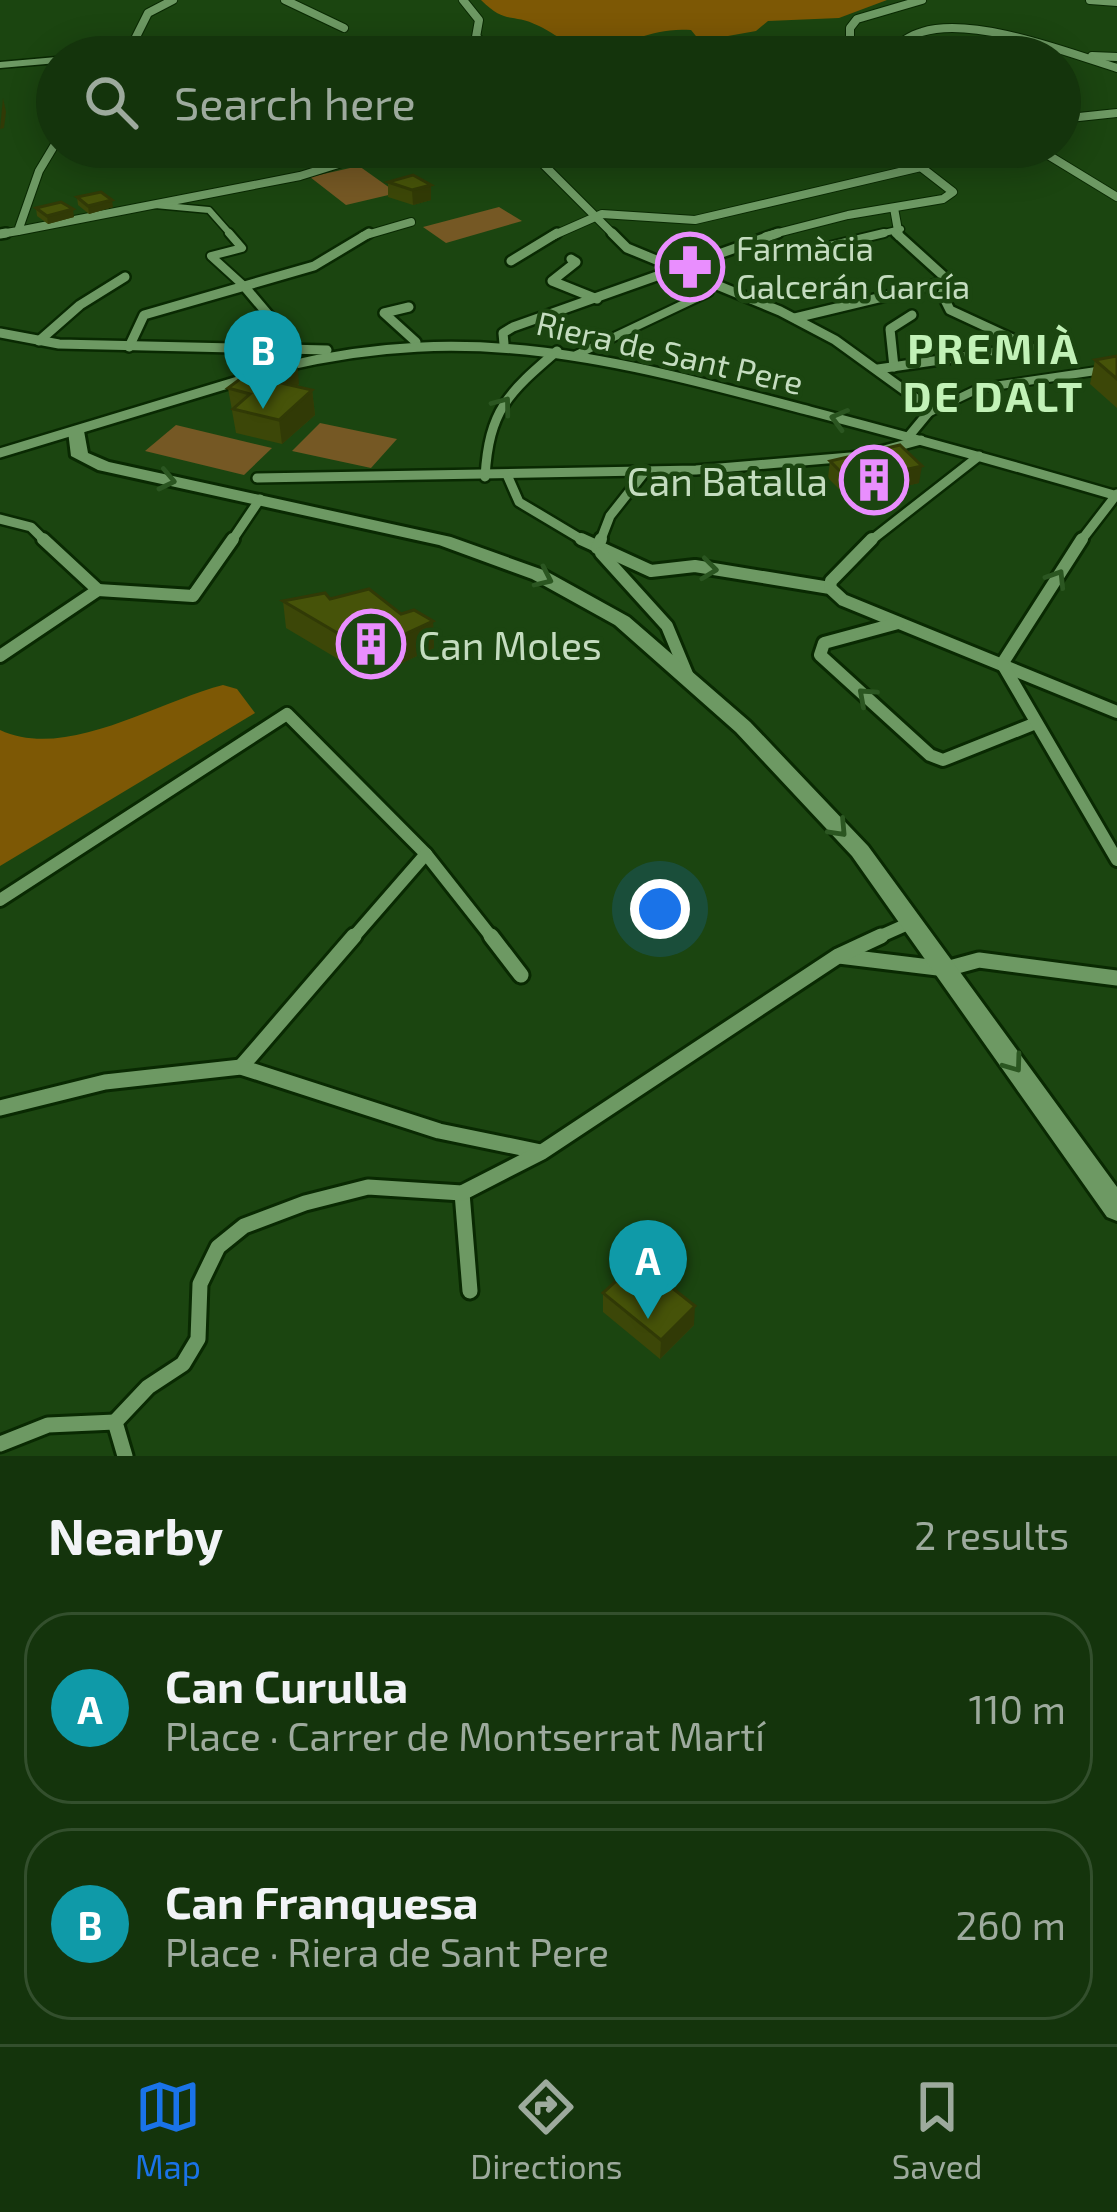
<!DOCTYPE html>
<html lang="en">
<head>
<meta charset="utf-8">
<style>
	:root { --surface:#14340c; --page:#213f1a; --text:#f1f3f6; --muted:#9daa9d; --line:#334f2d; --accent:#1a73e8 }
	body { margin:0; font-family:"Exo 2",sans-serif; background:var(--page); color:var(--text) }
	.you { position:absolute; left:660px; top:909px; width:42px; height:42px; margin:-30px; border:9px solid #fff; border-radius:50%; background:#1a73e8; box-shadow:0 0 0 18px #1a73e833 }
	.badge { display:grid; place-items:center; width:78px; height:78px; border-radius:50%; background:var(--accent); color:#fff; font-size:39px; font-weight:700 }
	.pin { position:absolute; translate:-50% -99px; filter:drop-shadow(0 3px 6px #0008) }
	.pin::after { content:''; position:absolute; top:63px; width:42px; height:36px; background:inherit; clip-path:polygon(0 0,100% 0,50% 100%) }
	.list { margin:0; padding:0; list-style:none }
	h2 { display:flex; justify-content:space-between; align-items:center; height:156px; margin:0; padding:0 48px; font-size:51px }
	h2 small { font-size:39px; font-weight:400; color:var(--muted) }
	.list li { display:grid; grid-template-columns:78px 1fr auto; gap:36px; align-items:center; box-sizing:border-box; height:192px; margin:0 24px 24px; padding:0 24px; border:3px solid var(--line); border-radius:48px }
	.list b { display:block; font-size:45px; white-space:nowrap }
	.list p { margin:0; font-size:39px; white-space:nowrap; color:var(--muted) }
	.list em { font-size:39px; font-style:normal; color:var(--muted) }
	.icon { flex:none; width:66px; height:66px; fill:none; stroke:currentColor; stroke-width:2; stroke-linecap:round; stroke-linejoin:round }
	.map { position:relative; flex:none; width:1117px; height:1456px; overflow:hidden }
	.search { position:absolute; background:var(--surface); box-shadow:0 6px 30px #0003; left:36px; right:36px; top:36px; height:132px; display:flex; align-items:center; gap:30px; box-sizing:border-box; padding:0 42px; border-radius:66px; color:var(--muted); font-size:45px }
	.sheet { height:588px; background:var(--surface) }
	nav { display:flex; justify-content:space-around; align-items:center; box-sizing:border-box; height:168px; border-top:3px solid var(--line); background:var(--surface); font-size:33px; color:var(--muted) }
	nav a { display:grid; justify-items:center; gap:6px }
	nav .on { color:var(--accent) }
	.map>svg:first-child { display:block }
	.green { fill:#755824 }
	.forest { fill:#7d5805 }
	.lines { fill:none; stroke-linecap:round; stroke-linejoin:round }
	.service-far1-casing { stroke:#092902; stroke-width:9 }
	.service-casing { stroke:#092902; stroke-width:12 }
	.pedestrian-far1-casing { stroke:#092902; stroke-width:9 }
	.pedestrian-casing { stroke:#092902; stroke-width:12 }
	.minor-far3-casing { stroke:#092902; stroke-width:10 }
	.minor-far2-casing { stroke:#092902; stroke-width:14 }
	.minor-far1-casing { stroke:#092902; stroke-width:18 }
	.minor-casing { stroke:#092902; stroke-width:21 }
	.tertiary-casing { stroke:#092902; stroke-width:6 }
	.service-far1 { stroke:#6d9963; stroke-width:6 }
	.service { stroke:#6d9963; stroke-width:8 }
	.pedestrian-far1 { stroke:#6d9963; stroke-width:6 }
	.pedestrian { stroke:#6d9963; stroke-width:8 }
	.minor-far3 { stroke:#6d9963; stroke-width:8 }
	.minor-far2 { stroke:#6d9963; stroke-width:9 }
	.minor-far1 { stroke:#6d9963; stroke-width:12 }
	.minor { stroke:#6d9963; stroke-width:15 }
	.tertiary { fill:#6d9963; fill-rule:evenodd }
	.wall { fill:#3c4708 }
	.shaded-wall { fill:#313a06 }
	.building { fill:#465309; stroke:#313a06; stroke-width:3 }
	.oneway { stroke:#2b5621 }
	.labels { text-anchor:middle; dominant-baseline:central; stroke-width:9; stroke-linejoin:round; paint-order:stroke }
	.far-poi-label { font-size:33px; fill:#c4dcbf; stroke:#1b4510; text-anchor:start }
	.far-street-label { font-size:33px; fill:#c4dcbf; stroke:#1b4510 }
	.poi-label { font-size:39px; fill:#c4dcbf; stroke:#1b4510; text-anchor:end }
	.far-district-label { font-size:42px; font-weight:bold; letter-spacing:3px; fill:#c2f2b7; stroke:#1b4510 }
</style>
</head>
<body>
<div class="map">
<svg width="1117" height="1456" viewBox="0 0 1117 1456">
	<rect width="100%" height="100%" fill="#1b4510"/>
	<g class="green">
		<path d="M359 166 397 193 346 205 310 177Z"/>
		<path d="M499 207 522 221 446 243 423 227Z"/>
		<path d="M320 423 397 439 371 468 292 451Z"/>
		<path d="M176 425 272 448 244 475 145 451Z"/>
	</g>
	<g class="forest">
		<path d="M481 0H887L839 18 768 21 756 31 700 41 691 30C644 26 617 56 572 43 559 39 550 31 539 26 512 12 507 26 481 0Z"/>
		<path d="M223 685 237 689 255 713 0 866V730C66 761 156 702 223 685Z"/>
	</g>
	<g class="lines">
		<defs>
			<g id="service-far1">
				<path d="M112 57H126"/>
				<path d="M0 65 57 60"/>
				<path d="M871 236 901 229"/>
			</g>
			<path id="service" d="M813 250 884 233"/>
			<path id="pedestrian-far1" d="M155 205 209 210 232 236"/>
			<g id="pedestrian">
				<path d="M229 233 242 248 211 256 244 286"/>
				<path d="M576 355 709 292"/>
				<path d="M928 413 980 388 1117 368"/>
			</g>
			<g id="minor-far3">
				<path d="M285 0 344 28"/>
				<path d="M463 0 479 20 476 37 503 57"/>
				<path d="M1090 0 1117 2"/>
				<path d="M1092 56 1117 57"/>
				<path d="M126 57 148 13 173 0"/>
				<path d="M850 57V28L857 19 922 0"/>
				<path d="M882 57C894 48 907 36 922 32 973 16 1067 52 1117 68"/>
				<path d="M1060 119 1117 113"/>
				<path d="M526 147 615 236"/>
				<path d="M1035 147 1117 197"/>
				<path d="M894 208 899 236"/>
				<path d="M18 231 300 176 393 147"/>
				<path d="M0 234 18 231 39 171 57 141"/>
				<path d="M363 236 411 222"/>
				<path d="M552 236 602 214 695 220 921 167"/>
				<path d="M766 236 848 215 943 199 953 192 895 147"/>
			</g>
			<g id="minor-far2">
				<path d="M612 233 627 248 780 311 835 340 922 403 928 413 909 436"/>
				<path d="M896 233 949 281 942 294 950 310 1030 347"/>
				<path d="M0 234 6 233"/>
				<path d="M571 259 576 262 552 281 597 299"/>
				<path d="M511 261 557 233"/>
				<path d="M244 286 298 350"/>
				<path d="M409 307 384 313 416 342"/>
				<path d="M795 318 949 281"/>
				<path d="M0 333 59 344 327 350"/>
				<path d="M39 341 80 305 125 277"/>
				<path d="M504 344 503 333 513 327 778 233"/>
				<path d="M129 347 144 315 314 266 369 233"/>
				<path d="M282 367C476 320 622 361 810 411 913 438 1015 466 1117 496"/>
				<path d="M894 367 890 329 912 315"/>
				<path d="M878 369 1030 347"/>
				<path d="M0 453 251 377"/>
				<path d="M485 477C489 410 508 393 557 351"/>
				<path d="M508 477 519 502 586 542"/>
				<path d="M257 478 696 470 862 456 921 440"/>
				<path d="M0 519 31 527 46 542"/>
				<path d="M231 542 260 499"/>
				<path d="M600 542 610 516 644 473"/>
				<path d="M869 542 979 456"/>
				<path d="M1080 542 1117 494"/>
			</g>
			<g id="minor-far1">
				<path d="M43 539 98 590"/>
				<path d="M581 539 651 571 695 566 830 588 843 600 1117 712"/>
				<path d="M597 548 601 539"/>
				<path d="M601 553 667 626 689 679"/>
				<path d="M830 588 831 581 872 539"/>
				<path d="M98 590 193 596 233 539"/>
				<path d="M898 623 824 643 820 655 930 755 943 760 1036 723"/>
				<path d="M0 656 98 590"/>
				<path d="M1002 664 1082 539"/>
				<path d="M1003 665 1117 860"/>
				<path d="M0 900 287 714 426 854 493 939"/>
				<path d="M352 939 426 854"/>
				<path d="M874 939 910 923"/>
			</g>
			<g id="minor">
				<path d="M491 936 521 975"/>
				<path d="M839 956 946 969 979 960 1117 978"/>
				<path d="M241 1067 354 936"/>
				<path d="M0 1108 105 1082 241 1067 439 1131 541 1152"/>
				<path d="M462 1193 470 1291"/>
				<path d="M0 1444 48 1425 115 1422"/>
				<path d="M125 1456 115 1422 148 1387 183 1364 198 1339 200 1284 218 1247 244 1226 305 1203 368 1187 462 1193 542 1152 838 956 881 936"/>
			</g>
			<path id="tertiary" d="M76 426 84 431 88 453 109 462 451 537 546 571 629 617 750 722 868 846 1117 1187V1221L1107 1217 852 856 736 732 615 625 532 579 439 545 98 470 71 456 68 431Z"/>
		</defs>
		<use href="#service-far1" class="service-far1-casing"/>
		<use href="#service" class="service-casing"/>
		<use href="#pedestrian-far1" class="pedestrian-far1-casing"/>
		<use href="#pedestrian" class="pedestrian-casing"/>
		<use href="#minor-far3" class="minor-far3-casing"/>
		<use href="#minor-far2" class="minor-far2-casing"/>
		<use href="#minor-far1" class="minor-far1-casing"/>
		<use href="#minor" class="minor-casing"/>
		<use href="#tertiary" class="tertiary-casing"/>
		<use href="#service-far1" class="service-far1"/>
		<use href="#service" class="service"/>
		<use href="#pedestrian-far1" class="pedestrian-far1"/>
		<use href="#pedestrian" class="pedestrian"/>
		<use href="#minor-far3" class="minor-far3"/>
		<use href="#minor-far2" class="minor-far2"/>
		<use href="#minor-far1" class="minor-far1"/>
		<use href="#minor" class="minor"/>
		<use href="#tertiary" class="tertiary"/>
	</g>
	<g class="wall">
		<path d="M585 41 623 53 622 57H584Z"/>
		<path d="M388 182 431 185V200L413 205 388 197Z"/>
		<path d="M77 197 113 207 89 214 78 205Z"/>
		<path d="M36 208 74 217 48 224 37 216Z"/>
		<path d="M1117 356V408L1090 384 1095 360Z"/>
		<path d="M254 361 299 384 296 387 312 390 315 415 282 444 236 433 228 388 254 368Z"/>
		<path d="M830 461 919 483 849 499 828 478Z"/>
		<path d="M330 599 433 621 434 648 370 678 286 628 283 601Z"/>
		<path d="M671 1272 670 1286 694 1325 660 1359 603 1312V1293Z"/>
	</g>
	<g class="shaded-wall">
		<path d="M3 98 6 112 4 128 0 129Z"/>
		<path d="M431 185V200L413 205 412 190Z"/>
		<path d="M112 200 113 207 89 214 88 206Z"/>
		<path d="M73 209 74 217 48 224 47 216Z"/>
		<path d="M297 360 299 384 274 405 272 381Z"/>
		<path d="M312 390 315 415 282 444 279 420Z"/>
		<path d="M922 466 919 483 849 499 851 482Z"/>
		<path d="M433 621 434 648 370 678 368 651Z"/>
		<path d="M695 1306 694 1325 660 1359 661 1340Z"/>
	</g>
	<g class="building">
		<path d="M624 40 620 54 584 53 585 41Z"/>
		<path d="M413 175 431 185 412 190 388 182Z"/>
		<path d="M101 192 112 200 88 206 77 197Z"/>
		<path d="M61 202 73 209 47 216 36 208Z"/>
		<path d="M280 353 297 360 272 381 312 390 279 420 233 409 250 394 228 388 259 365 253 361Z"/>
		<path d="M1117 356V379L1095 360Z"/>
		<path d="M900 445 922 466 851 482 830 461Z"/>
		<path d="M369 589 401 614 414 610 433 621 368 651 283 601 325 593 330 599Z"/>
		<path d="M647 1253 671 1272 662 1280 695 1306 661 1340 603 1293Z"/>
	</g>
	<defs><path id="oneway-chevron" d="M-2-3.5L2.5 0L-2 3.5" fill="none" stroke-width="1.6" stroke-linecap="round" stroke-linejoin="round" transform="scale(3)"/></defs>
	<g class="oneway">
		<use href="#oneway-chevron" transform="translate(503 405) rotate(-53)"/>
		<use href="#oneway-chevron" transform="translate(839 419) rotate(-165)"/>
		<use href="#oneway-chevron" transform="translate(167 480) rotate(12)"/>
		<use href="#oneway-chevron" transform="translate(709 569) rotate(7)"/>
		<use href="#oneway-chevron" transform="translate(544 578) rotate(25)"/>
		<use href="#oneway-chevron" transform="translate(1057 578) rotate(-58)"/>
		<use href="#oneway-chevron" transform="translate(866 696) rotate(-138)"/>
		<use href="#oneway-chevron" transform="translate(839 829) rotate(47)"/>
		<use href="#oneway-chevron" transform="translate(1014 1064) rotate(54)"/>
	</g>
	<defs>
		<symbol id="pharmacy-ring" viewBox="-11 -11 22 22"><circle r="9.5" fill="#1b4510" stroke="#e98efe" stroke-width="1.5"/><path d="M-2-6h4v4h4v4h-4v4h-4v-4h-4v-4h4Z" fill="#e98efe"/></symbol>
		<symbol id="building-ring" viewBox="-11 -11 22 22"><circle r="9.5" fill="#1b4510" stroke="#e98efe" stroke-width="1.5"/><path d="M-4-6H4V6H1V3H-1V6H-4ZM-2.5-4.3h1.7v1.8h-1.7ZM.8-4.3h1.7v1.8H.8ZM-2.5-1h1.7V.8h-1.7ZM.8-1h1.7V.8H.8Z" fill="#e98efe"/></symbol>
	</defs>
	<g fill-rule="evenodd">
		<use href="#pharmacy-ring" x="652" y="229" width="76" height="76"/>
		<use href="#building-ring" x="836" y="442" width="76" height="76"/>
		<use href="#building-ring" x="333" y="606" width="76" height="76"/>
	</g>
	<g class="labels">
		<g class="far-poi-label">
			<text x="736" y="248">Farmàcia<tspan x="736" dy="38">Galcerán García</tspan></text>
		</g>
		<g class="far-street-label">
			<text transform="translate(670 352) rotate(13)">Riera de Sant Pere</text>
		</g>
		<g class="poi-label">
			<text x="828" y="480">Can Batalla</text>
			<text x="418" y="644" text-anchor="start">Can Moles</text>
		</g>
		<g class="far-district-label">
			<text x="994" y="347">PREMIÀ<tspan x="994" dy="48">DE DALT</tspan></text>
		</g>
	</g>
</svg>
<div class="you"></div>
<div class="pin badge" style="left:648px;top:1319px;background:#0f9aa8">A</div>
<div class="pin badge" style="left:263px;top:409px;background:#0f9aa8">B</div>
<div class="search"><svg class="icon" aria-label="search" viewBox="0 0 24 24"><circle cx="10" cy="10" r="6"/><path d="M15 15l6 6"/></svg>Search here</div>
</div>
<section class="sheet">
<h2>Nearby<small>2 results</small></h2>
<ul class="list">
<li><span class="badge" style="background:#0f9aa8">A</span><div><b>Can Curulla</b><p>Place · Carrer de Montserrat Martí</p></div><em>110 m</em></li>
<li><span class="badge" style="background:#0f9aa8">B</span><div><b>Can Franquesa</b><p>Place · Riera de Sant Pere</p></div><em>260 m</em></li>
</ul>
</section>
<nav>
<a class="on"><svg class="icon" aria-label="map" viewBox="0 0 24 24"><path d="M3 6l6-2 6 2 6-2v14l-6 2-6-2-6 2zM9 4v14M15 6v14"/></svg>Map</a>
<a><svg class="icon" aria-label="directions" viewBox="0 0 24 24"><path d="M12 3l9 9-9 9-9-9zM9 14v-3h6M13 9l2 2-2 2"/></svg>Directions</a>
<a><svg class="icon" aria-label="saved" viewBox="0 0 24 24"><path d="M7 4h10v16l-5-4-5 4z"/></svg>Saved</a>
</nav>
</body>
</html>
